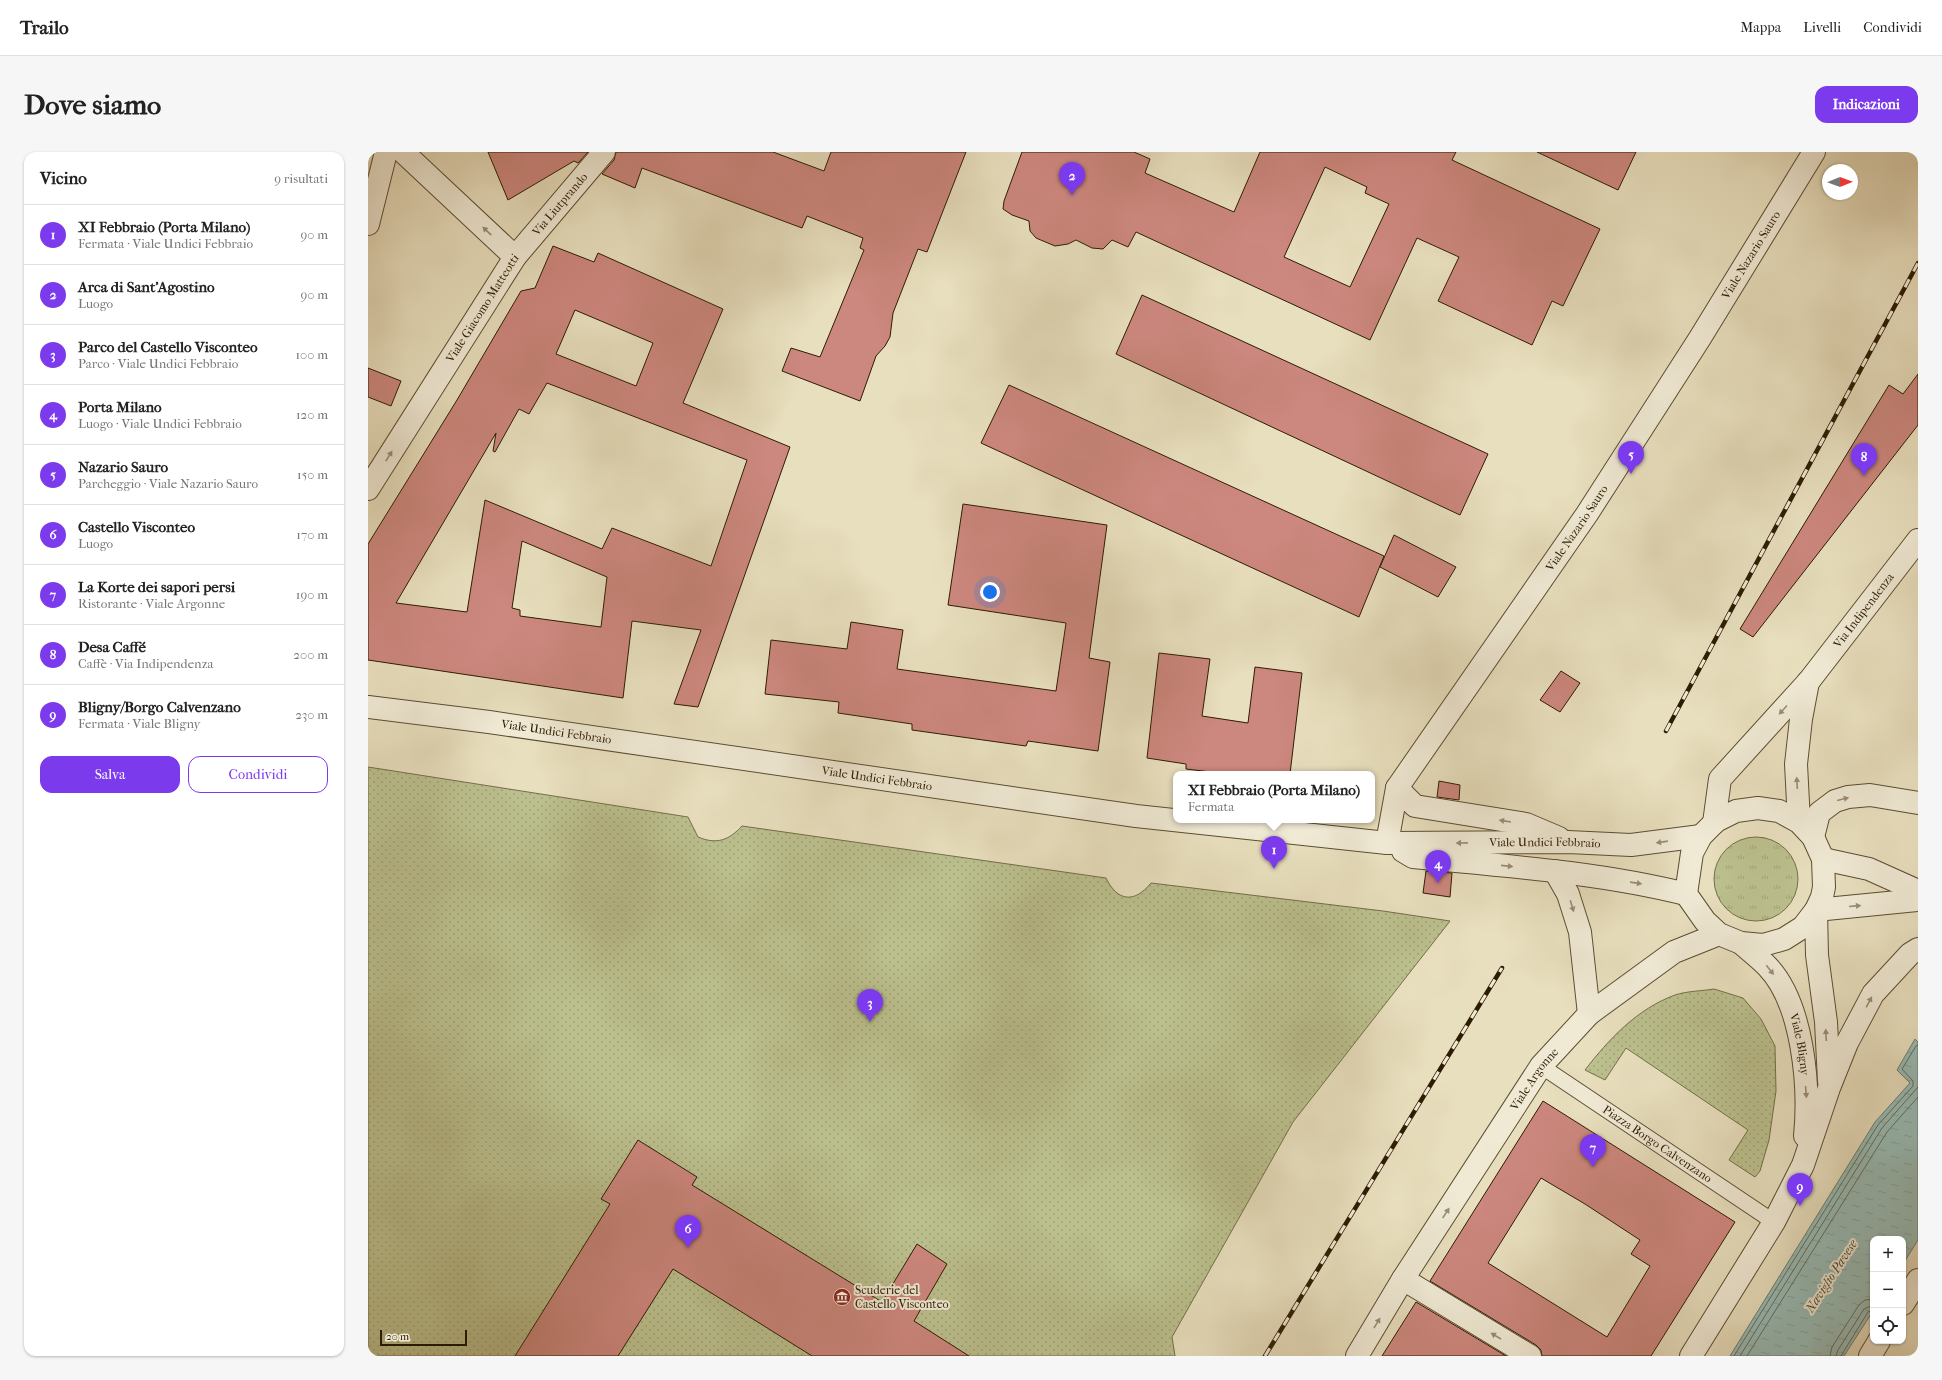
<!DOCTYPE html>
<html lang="it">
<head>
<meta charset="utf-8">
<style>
	:root { --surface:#fff; --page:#f6f6f6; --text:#222; --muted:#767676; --line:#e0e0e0; --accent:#7c3aed }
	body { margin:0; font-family:"IM FELL French Canon",serif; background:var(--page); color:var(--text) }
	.controls { position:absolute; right:12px; bottom:12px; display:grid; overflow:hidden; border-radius:8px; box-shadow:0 1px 3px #0004 }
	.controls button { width:36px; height:36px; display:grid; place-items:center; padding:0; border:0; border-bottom:1px solid var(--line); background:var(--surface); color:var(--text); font:20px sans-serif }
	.compass { position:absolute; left:1454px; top:12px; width:36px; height:36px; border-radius:50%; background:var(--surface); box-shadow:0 1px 3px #0004; rotate:89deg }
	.scale { position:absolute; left:12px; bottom:10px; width:87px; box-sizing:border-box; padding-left:4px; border:2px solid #2e1c02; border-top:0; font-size:11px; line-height:14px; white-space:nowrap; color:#2e1c02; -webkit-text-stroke:3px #f0ead5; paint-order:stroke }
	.you { position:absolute; left:622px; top:440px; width:14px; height:14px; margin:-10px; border:3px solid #fff; border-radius:50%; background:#1a73e8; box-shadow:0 0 0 6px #1a73e833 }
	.badge { display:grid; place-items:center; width:26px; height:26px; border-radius:50%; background:var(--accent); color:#fff; font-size:13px; font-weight:700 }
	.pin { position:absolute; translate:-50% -33px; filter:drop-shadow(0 1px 2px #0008) }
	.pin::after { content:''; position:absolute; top:21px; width:14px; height:12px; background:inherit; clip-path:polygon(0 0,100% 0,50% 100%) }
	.popup { position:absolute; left:805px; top:619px; width:202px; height:52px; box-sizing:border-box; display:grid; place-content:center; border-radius:8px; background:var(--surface); filter:drop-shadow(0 1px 3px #0005); font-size:13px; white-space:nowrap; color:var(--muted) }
	.popup b { font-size:15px; color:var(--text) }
	.popup::after { content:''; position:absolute; left:50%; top:100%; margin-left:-8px; border:8px solid transparent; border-top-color:var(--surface) }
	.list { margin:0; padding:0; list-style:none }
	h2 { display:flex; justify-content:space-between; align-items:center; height:52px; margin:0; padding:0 16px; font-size:17px }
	h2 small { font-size:13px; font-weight:400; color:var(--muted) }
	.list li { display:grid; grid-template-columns:26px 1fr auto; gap:12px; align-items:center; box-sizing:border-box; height:60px; padding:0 16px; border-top:1px solid var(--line) }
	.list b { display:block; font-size:15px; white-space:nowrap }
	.list p { margin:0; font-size:13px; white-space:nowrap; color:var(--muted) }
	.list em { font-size:13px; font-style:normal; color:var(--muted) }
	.actions { display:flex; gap:8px; padding:12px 16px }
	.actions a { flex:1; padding:9px 0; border:1px solid var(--accent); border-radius:12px; text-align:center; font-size:14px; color:var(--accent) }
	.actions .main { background:var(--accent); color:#fff }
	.icon { flex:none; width:22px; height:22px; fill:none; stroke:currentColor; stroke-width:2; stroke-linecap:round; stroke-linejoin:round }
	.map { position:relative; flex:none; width:1550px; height:1204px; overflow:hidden; border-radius:12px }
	header { display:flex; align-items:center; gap:24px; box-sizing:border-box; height:56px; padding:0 20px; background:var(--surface); border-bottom:1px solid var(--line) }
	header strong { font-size:19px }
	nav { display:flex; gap:22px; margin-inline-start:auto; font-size:14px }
	.intro { display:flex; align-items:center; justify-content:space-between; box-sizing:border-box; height:96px; padding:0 24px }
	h1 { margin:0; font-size:28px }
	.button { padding:10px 18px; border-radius:12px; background:var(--accent); color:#fff; font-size:14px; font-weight:700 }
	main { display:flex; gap:24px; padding:0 24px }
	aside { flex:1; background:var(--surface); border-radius:12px; box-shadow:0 1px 3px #0004 }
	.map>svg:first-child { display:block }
	.grass { fill:url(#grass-tufts); stroke:#746e48 }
	.park { fill:url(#park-dots); stroke:#746e48 }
	.water { fill:url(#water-ripples); stroke:#6e7c6f }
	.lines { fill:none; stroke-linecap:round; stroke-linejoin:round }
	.shore { stroke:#636c5c; stroke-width:1 }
	.building { fill:#cc877e; stroke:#2e1c02; fill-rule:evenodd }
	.service-casing { stroke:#5c4d31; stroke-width:17 }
	.pedestrian-casing { stroke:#5c4d31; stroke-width:24 }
	.minor-casing { stroke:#5c4d31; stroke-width:24 }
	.tertiary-casing { stroke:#5c4d31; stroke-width:24 }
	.service { stroke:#f0ead5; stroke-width:15 }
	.pedestrian { stroke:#f0ead5; stroke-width:22 }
	.minor { stroke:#f0ead5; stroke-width:22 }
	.tertiary { stroke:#f0ead5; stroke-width:22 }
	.rail-casing { stroke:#2e1c02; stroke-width:4.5 }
	.rail { stroke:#f0ead5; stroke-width:3; stroke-dasharray:9; stroke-linecap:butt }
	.oneway { fill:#998d76 }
	.labels { text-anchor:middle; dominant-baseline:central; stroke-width:4; stroke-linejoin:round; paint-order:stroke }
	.street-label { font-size:12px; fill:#2e1c02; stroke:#f0ead5 }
	.poi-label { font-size:12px; fill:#2e1c02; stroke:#f0ead5; text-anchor:start }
	.water-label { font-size:13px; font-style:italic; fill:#4e4c38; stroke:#f0ead5 }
</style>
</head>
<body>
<header>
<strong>Trailo</strong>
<nav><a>Mappa</a><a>Livelli</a><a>Condividi</a></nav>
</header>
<div class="intro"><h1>Dove siamo</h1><a class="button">Indicazioni</a></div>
<main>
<aside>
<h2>Vicino<small>9 risultati</small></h2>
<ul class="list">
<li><span class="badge">1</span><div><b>XI Febbraio (Porta Milano)</b><p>Fermata · Viale Undici Febbraio</p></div><em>90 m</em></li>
<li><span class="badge">2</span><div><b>Arca di Sant'Agostino</b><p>Luogo</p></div><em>90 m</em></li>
<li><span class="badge">3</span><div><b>Parco del Castello Visconteo</b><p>Parco · Viale Undici Febbraio</p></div><em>100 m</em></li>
<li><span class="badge">4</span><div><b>Porta Milano</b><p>Luogo · Viale Undici Febbraio</p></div><em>120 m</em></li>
<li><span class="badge">5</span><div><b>Nazario Sauro</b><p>Parcheggio · Viale Nazario Sauro</p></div><em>150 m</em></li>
<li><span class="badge">6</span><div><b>Castello Visconteo</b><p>Luogo</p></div><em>170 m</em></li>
<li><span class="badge">7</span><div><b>La Korte dei sapori persi</b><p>Ristorante · Viale Argonne</p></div><em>190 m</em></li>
<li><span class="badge">8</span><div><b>Desa Caffé</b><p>Caffè · Via Indipendenza</p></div><em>200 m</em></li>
<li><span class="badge">9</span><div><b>Bligny/Borgo Calvenzano</b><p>Fermata · Viale Bligny</p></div><em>230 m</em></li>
</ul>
<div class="actions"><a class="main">Salva</a><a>Condividi</a></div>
</aside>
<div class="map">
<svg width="1550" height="1204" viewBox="0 0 1550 1204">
	<defs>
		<pattern id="grass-tufts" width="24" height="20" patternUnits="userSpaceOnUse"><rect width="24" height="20" fill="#bbc08e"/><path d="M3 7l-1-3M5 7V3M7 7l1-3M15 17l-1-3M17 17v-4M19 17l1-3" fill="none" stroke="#a1a479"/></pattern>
		<pattern id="park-dots" width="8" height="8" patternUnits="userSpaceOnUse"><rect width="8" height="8" fill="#bbc08e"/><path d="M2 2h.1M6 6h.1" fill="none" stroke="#a1a479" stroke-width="1.8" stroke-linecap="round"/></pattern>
		<pattern id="water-ripples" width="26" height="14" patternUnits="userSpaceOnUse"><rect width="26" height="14" fill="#98bcb7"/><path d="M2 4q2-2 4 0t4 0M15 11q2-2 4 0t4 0" fill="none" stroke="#83a19c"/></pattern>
	</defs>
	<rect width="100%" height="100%" fill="#e8dfbe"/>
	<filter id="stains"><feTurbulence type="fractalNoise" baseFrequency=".005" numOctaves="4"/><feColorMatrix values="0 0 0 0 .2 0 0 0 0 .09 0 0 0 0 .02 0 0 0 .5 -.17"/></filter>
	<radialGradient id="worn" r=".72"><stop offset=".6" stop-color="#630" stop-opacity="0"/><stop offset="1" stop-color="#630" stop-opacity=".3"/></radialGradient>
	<circle class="grass" cx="1388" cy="727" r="42"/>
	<g class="park">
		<path d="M0 615 320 665 330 685C349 693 361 688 374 674L738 726C749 749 766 752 783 731L1015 759 1082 769 925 970 804 1185 807 1204H0Z"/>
		<path d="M1346 837 1375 846 1393 867 1407 894 1408 939 1401 988 1392 1019 1387 1025 1361 1008 1380 978 1258 896 1237 928 1217 918C1241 887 1269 857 1307 843 1319 839 1334 839 1346 837Z"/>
	</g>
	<path class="water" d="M1547 887 1550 890V1088L1535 1112V1087H1505V1159L1476 1204H1362L1507 970 1542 931 1529 918Z"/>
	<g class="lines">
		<g class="shore">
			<path d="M1366 1204 1510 973 1545 934V929L1534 917 1548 894 1550 893"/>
			<path d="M1372 1204 1514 976 1550 935"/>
			<path d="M1379 1204 1519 980 1550 945"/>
			<path d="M1462 1204 1464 1195 1491 1153 1497 1148 1505 1147"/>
			<path d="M1468 1204 1470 1198 1496 1157 1505 1153"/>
			<path d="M1473 1204 1500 1160 1505 1158"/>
		</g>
	</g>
	<g class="building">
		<path d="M120 0H220L210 11 206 9 140 48Z"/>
		<path d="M248 0H405L456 19 463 0H598L559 100 550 97 525 161 522 185 517 194 508 204 492 249 414 219 423 196 452 205 496 98 492 96 495 86 439 64 434 76 274 16 267 36 234 22 246 8Z"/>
		<path d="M654 0H766L782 7 777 21 866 60 892 0H1088L1084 8 1232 77 1195 154 1184 149 1164 193 1070 149 1091 105 1049 86 1002 188 768 80 760 95 744 88 735 97 724 96 708 88 700 92 687 94 668 86 662 79 661 69 644 63 635 57 636 49ZM957 15 999 35 997 41 1021 52 982 135 916 105Z"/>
		<path d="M1169 0H1268L1250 38Z"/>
		<path d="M185 94 226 110 230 101 355 157 315 251 422 295 330 555 306 552 333 478 264 469 255 546 0 508V392L89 248 153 139 167 136ZM207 158 285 191 268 234 188 202ZM179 231 379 308 343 414 244 376 234 397 117 348 99 460 28 451 128 281 125 299 127 300 151 257 161 262ZM154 389 239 425 233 475 152 464V458L144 456Z"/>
		<path d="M774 143 1120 302 1092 363 748 202Z"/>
		<path d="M0 216 33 229 23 254 0 245Z"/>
		<path d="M1550 222V273L1385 485 1372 477 1521 233 1535 242Z"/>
		<path d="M641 233 1016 404 991 465 613 291Z"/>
		<path d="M595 352 739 373 721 506 742 510 730 599 660 589 658 594 544 578V572L470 561 471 550 397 542 403 488 479 497 483 470 535 478 529 517 688 539 698 471 580 453Z"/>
		<path d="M1026 383 1088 415 1070 445 1012 415Z"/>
		<path d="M791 501 842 507 834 564 880 571 887 515 934 521 922 622H860L818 617V612L779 606Z"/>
		<path d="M1193 519 1212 531 1192 560 1172 548Z"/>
		<path d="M1071 629 1092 633 1091 648 1069 645Z"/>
		<path d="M1058 719 1084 721 1082 745 1055 741Z"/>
		<path d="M1175 949 1367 1070 1283 1204H1174L1173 1198 1168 1193 1062 1129ZM1173 1026 1217 1052 1272 1088 1263 1102 1282 1114 1239 1185 1120 1111Z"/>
		<path d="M270 988 329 1025 324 1033 514 1150 549 1092 579 1112 546 1169 601 1204H444L305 1117 250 1204H147L242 1052 233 1047Z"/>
		<path d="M1048 1150 1138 1204H1014Z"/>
	</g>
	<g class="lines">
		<defs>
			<g id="service">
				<path id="s1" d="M1173 914 1406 1070"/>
			</g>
			<g id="pedestrian">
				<path d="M1535 1152 1550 1128"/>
				<path d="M1502 1204 1511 1189"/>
			</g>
			<g id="minor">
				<path d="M35 0 147 105"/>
				<path id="s2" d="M0 337 147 105 236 0"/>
				<path d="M1445 685 1451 661 1467 649 1480 645 1502 643 1550 651"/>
				<path id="s3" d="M1019 691 1029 636 1219 362 1332 186 1446 0"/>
				<path d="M1187 719 1200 742 1212 780 1221 862"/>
				<path d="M1035 1127 1162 1204"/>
				<path id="s4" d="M989 1204 1035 1127 1173 914 1221 862 1306 800 1351 782"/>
			</g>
			<g id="tertiary">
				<path d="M0 72 18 0"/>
				<path id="s5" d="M0 555 121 570 768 664 1019 691 1200 690 1263 693 1333 684"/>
				<path d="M1029 636 1047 654 1158 672 1191 686"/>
				<path d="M1390 656 1411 659 1431 670 1445 685 1455 707 1456 735 1454 745 1448 758 1435 775 1416 787 1395 793 1373 791 1351 782 1337 769 1318 742 1324 701 1333 684 1348 669 1368 659Z"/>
				<path d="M1431 670 1428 612 1433 567 1440 530"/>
				<path id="s6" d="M1346 671 1352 627 1441 529 1550 388"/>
				<path d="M1035 699 1045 705C1137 714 1229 720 1318 742"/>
				<path d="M1455 707 1501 717 1550 739"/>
				<path d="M1448 758 1449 803 1458 870 1461 929"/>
				<path d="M1448 758 1550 748"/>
				<path id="s7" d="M1373 791C1382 799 1391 806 1399 814 1435 851 1442 934 1437 984"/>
				<path d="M1323 1204 1406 1070 1435 1013 1461 936 1479 891 1505 842 1542 802 1550 797"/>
			</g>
		</defs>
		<use href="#service" class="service-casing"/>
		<use href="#pedestrian" class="pedestrian-casing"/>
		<use href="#minor" class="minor-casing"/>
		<use href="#tertiary" class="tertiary-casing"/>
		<use href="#service" class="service"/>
		<use href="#pedestrian" class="pedestrian"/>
		<use href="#minor" class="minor"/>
		<use href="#tertiary" class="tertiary"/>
		<defs>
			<g id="rail">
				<path d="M1298 579 1550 111"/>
				<path d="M897 1204 1134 816"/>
			</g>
		</defs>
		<use href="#rail" class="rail-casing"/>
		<use href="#rail" class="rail"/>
	</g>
	<defs><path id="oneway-solid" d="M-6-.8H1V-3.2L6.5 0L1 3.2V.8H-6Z"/></defs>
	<g class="oneway">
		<use href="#oneway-solid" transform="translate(119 79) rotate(-137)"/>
		<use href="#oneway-solid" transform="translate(21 304) rotate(-58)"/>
		<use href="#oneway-solid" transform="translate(1415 558) rotate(132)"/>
		<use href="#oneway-solid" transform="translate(1429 631) rotate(-93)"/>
		<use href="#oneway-solid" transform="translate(1475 647) rotate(-14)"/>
		<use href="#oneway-solid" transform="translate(1137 669) rotate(-171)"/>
		<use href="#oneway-solid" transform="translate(1294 690) rotate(172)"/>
		<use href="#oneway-solid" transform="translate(1094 691) rotate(179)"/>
		<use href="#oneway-solid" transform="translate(1139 714) rotate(6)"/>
		<use href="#oneway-solid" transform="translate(1268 731) rotate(8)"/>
		<use href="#oneway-solid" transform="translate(1204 754) rotate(73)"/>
		<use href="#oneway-solid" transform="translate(1487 754) rotate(-5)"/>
		<use href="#oneway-solid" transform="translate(1402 818) rotate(52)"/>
		<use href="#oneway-solid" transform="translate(1501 850) rotate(-62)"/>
		<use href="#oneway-solid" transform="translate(1458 883) rotate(-93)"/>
		<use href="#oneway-solid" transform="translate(1438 940) rotate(85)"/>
		<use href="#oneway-solid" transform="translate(1078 1061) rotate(-57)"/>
		<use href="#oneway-solid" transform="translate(1009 1171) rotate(-59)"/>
		<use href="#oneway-solid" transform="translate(1128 1184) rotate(-149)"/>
	</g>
	<defs>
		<symbol id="museum-disc" viewBox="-11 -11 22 22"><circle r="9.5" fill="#8f2418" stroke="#f0ead5"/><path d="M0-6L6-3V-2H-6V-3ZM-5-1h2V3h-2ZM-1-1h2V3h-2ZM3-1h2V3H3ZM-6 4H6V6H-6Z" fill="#fff"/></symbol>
	</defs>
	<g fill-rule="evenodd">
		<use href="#museum-disc" x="464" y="1135" width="20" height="20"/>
	</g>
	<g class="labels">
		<g class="street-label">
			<text stroke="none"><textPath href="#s2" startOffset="344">Via Liutprando</textPath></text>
			<text stroke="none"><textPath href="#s3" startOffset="696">Viale Nazario Sauro</textPath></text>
			<text stroke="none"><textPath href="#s2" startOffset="214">Viale Giacomo Matteotti</textPath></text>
			<text stroke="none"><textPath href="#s3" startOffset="372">Viale Nazario Sauro</textPath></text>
			<text stroke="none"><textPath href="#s6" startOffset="266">Via Indipendenza</textPath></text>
			<text stroke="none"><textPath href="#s5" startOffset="190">Viale Undici Febbraio</textPath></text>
			<text stroke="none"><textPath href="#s5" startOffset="514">Viale Undici Febbraio</textPath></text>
			<text stroke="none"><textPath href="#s5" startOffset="1186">Viale Undici Febbraio</textPath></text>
			<text stroke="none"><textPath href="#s7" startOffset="121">Viale Bligny</textPath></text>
			<text stroke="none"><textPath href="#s4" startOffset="329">Viale Argonne</textPath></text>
			<text stroke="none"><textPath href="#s1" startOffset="140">Piazza Borgo Calvenzano</textPath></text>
		</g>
		<g class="poi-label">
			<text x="487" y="1138">Scuderie del<tspan x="487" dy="14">Castello Visconteo</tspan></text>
		</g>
		<g class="water-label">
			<text transform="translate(1463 1124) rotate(-57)">Naviglio Pavese</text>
		</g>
	</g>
	<rect width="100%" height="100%" filter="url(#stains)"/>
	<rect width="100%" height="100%" fill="url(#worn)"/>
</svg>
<div class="controls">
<button>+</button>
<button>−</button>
<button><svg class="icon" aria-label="locate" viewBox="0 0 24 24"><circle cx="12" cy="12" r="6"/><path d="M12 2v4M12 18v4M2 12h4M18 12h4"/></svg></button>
</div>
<svg class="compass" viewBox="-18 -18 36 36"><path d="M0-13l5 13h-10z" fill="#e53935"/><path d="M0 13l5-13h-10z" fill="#767676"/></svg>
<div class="scale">20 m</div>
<div class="you"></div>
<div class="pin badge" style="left:906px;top:717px">1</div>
<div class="popup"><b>XI Febbraio (Porta Milano)</b>Fermata</div>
<div class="pin badge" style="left:704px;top:43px">2</div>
<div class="pin badge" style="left:502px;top:870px">3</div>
<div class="pin badge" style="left:1070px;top:731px">4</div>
<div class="pin badge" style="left:1263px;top:322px">5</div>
<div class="pin badge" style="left:320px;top:1096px">6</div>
<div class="pin badge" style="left:1225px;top:1015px">7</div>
<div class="pin badge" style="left:1496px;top:324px">8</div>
<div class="pin badge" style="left:1432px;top:1054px">9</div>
</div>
</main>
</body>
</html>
